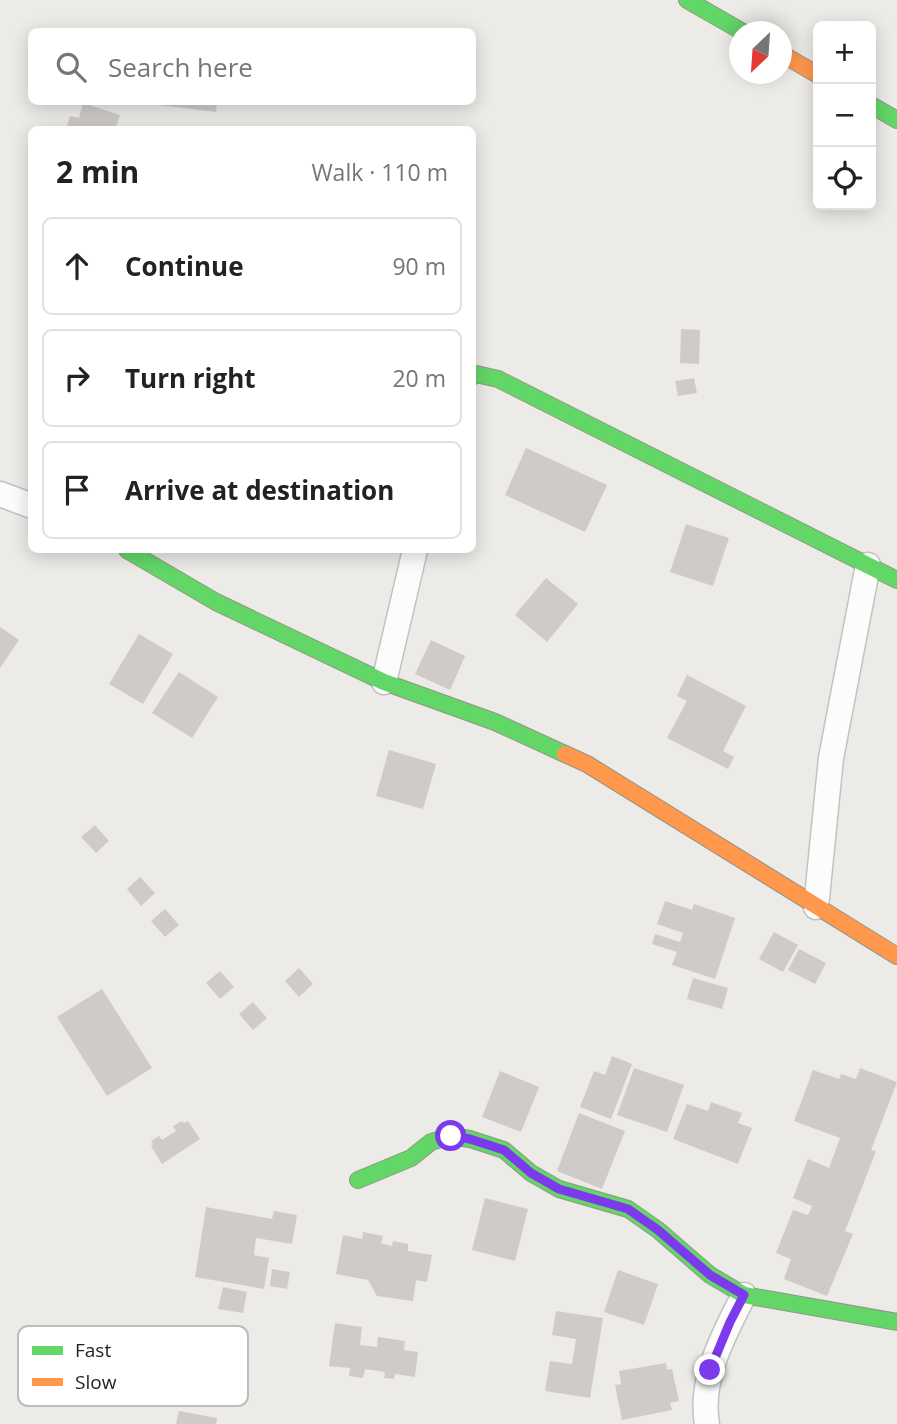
<!DOCTYPE html>
<html lang="en">
<head>
<meta charset="utf-8">
<style>
	:root { --surface:#fff; --page:#f6f6f6; --text:#222; --muted:#767676; --line:#e0e0e0 }
	body { margin:0; font-family:"Open Sans",sans-serif; background:var(--page); color:var(--text) }
	.controls { position:absolute; right:21px; top:21px; display:grid; overflow:hidden; border-radius:10px; box-shadow:0 4px 18px #0003 }
	.controls button { width:63px; height:63px; display:grid; place-items:center; padding:0; border:0; border-bottom:2px solid var(--line); background:var(--surface); color:var(--text); font:35px sans-serif }
	.compass { position:absolute; left:729px; top:21px; width:63px; height:63px; border-radius:50%; background:var(--surface); box-shadow:0 4px 18px #0003; rotate:205deg }
	.stop { position:absolute; width:21px; height:21px; margin:-16px; border:5px solid #7c3aed; border-radius:50%; background:#fff }
	.stop.end { background:#7c3aed; border-color:#fff; box-shadow:0 2px 7px #0008 }
	.list { margin:0; padding:0; list-style:none }
	h2 { display:flex; justify-content:space-between; align-items:center; height:91px; margin:0; padding:0 28px; font-size:30px }
	h2 small { font-size:23px; font-weight:400; color:var(--muted) }
	.list li { display:grid; grid-template-columns:46px 1fr auto; gap:21px; align-items:center; box-sizing:border-box; height:98px; margin:0 14px 14px; padding:0 14px; border:2px solid var(--line); border-radius:10px }
	.list b { display:block; font-size:26px; white-space:nowrap }
	.list em { font-size:23px; font-style:normal; color:var(--muted) }
	.icon { flex:none; width:38px; height:38px; fill:none; stroke:currentColor; stroke-width:2; stroke-linecap:round; stroke-linejoin:round }
	.map { position:relative; flex:none; width:897px; height:1424px; overflow:hidden }
	.search { position:absolute; background:var(--surface); box-shadow:0 4px 18px #0003; left:28px; top:28px; width:448px; height:77px; display:flex; align-items:center; gap:18px; box-sizing:border-box; padding:0 24px; border-radius:10px; color:var(--muted); font-size:26px }
	.panel { position:absolute; background:var(--surface); box-shadow:0 4px 18px #0003; left:28px; top:126px; width:448px; height:427px; border-radius:10px }
	.map>svg:first-child { display:block }
	.building { fill:#cecbc9 }
	.lines { fill:none; stroke-linecap:round; stroke-linejoin:round }
	.street-casing { stroke:#c3c2c0; stroke-width:27 }
	.fast-casing { stroke:#949582; stroke-width:18 }
	.slow-casing { stroke:#949582; stroke-width:18 }
	.street { stroke:#fcfcfc; stroke-width:24 }
	.fast { stroke:#63d668; stroke-width:16 }
	.slow { stroke:#ff974d; stroke-width:16 }
	.route { stroke:#7c3aed; stroke-width:9 }
	.key { fill:#fff; stroke:#bcbcbc; stroke-width:2 }
	.key-label { font-size:19px; fill:#1f1f1f }
</style>
</head>
<body>
<div class="map">
<svg width="897" height="1424" viewBox="0 0 897 1424">
	<rect width="100%" height="100%" fill="#edebe8"/>
	<g class="building">
		<path d="M160 102H217L216 112 159 105Z"/>
		<path d="M83 103 120 115 115 130 66 129 70 116 79 118Z"/>
		<path d="M681 329 700 330 699 364 680 363Z"/>
		<path d="M694 378 697 393 678 396 675 381Z"/>
		<path d="M526 448 607 485 585 532 505 495Z"/>
		<path d="M686 524 729 538 713 586 670 572Z"/>
		<path d="M546 578 578 604 547 642 515 615Z"/>
		<path d="M0 627 19 640 0 668Z"/>
		<path d="M139 634 173 654 143 704 109 684Z"/>
		<path d="M431 640 465 656 450 690 415 674Z"/>
		<path d="M179 672 218 697 192 738 152 713Z"/>
		<path d="M687 675 746 706 723 751 734 757 728 769 667 738 687 701 677 696Z"/>
		<path d="M389 750 436 764 423 809 376 796Z"/>
		<path d="M95 825 109 841 96 853 81 837Z"/>
		<path d="M140 877 155 893 141 906 127 889Z"/>
		<path d="M665 901 692 910 694 904 735 918 715 979 672 965 677 952 652 944 655 934 680 942 683 933 657 924Z"/>
		<path d="M165 909 179 925 165 937 151 921Z"/>
		<path d="M774 932 798 945 783 972 759 959Z"/>
		<path d="M799 949 826 963 815 984 788 970Z"/>
		<path d="M299 968 313 984 299 997 285 981Z"/>
		<path d="M220 971 234 987 220 999 206 983Z"/>
		<path d="M693 978 728 988 722 1009 687 999Z"/>
		<path d="M102 989 152 1068 107 1096 57 1017Z"/>
		<path d="M253 1002 267 1018 253 1030 239 1014Z"/>
		<path d="M612 1056 632 1064 611 1119 580 1107 594 1071 605 1075Z"/>
		<path d="M634 1068 684 1085 667 1132 617 1115Z"/>
		<path d="M860 1068 897 1082 871 1150 876 1151 845 1231 853 1234 827 1296 784 1279 791 1259 776 1253 793 1210 808 1215 812 1206 793 1198 808 1159 829 1168 840 1138 794 1121 813 1070 839 1079 841 1074 856 1079Z"/>
		<path d="M500 1071 539 1087 521 1132 482 1117Z"/>
		<path d="M711 1102 742 1113 738 1123 752 1128 738 1164 673 1139 687 1104 708 1111Z"/>
		<path d="M579 1113 625 1131 602 1189 557 1171Z"/>
		<path d="M182 1121 184 1123 188 1121 200 1139 162 1164 151 1146 153 1144 151 1141 159 1136 162 1140 176 1131 173 1126Z"/>
		<path d="M485 1198 528 1209 515 1261 472 1250Z"/>
		<path d="M206 1207 272 1219 274 1211 297 1215 292 1244 256 1238 254 1255 269 1258 264 1289 195 1277Z"/>
		<path d="M363 1232 383 1236 381 1243 392 1246 393 1241 408 1244V1251L432 1255 427 1282 416 1280 413 1301 377 1296 368 1280 336 1274 343 1235 362 1239Z"/>
		<path d="M272 1269 290 1272 287 1289 270 1286Z"/>
		<path d="M618 1270 658 1284 644 1325 604 1312Z"/>
		<path d="M223 1287 247 1292 243 1313 218 1309Z"/>
		<path d="M556 1311 603 1318 590 1398 545 1391 550 1361 572 1364 576 1339 552 1335Z"/>
		<path d="M335 1323 362 1327 360 1345 377 1347 378 1337 405 1341 404 1350 418 1352 415 1377 395 1374 394 1379 384 1378 385 1372 365 1369 363 1378 349 1376 350 1368 329 1366Z"/>
		<path d="M666 1363 667 1370 672 1369 679 1401 670 1403 672 1410 622 1420 615 1385 621 1384 619 1371Z"/>
		<path d="M128 1366 183 1376 178 1407 146 1401 148 1390 124 1386Z"/>
		<path d="M179 1411 217 1418 216 1424H176Z"/>
	</g>
	<g class="lines">
		<defs>
			<g id="street">
				<path d="M0 494 32 506"/>
				<path d="M384 682 415 550"/>
				<path d="M816 907 831 758 868 565"/>
				<path d="M707 1424C699 1379 724 1334 744 1295"/>
			</g>
			<g id="fast">
				<path d="M687 0 743 32"/>
				<path d="M871 105 897 120"/>
				<path d="M472 377 476 374 498 379 897 580"/>
				<path d="M127 550 216 602 384 682 495 722 565 754"/>
				<path d="M358 1180 411 1158 431 1142 451 1136 470 1139 504 1150 531 1173 559 1189 628 1209 658 1230 710 1275 744 1295 897 1322"/>
			</g>
			<g id="slow">
				<path d="M782 54 818 75"/>
				<path d="M565 754 587 764 897 956"/>
			</g>
		</defs>
		<use href="#street" class="street-casing"/>
		<use href="#fast" class="fast-casing"/>
		<use href="#slow" class="slow-casing"/>
		<use href="#street" class="street"/>
		<use href="#fast" class="fast"/>
		<use href="#slow" class="slow"/>
	</g>
	<g class="lines">
		<path class="route" d="M451 1136 470 1139 504 1150 531 1173 559 1189 628 1209 658 1230 710 1275 744 1295 730 1322 710 1370"/>
	</g>
	<rect x="18" y="1326" width="230" height="80" rx="10" class="key"/>
	<rect x="32" y="1346" width="31" height="9" fill="#63d668"/>
	<rect x="32" y="1378" width="31" height="8" fill="#ff974d"/>
	<g class="key-label">
		<text x="75" y="1357">Fast</text>
		<text x="75" y="1389">Slow</text>
	</g>
</svg>
<div class="controls">
<button>+</button>
<button>−</button>
<button><svg class="icon" aria-label="locate" viewBox="0 0 24 24"><circle cx="12" cy="12" r="6"/><path d="M12 2v4M12 18v4M2 12h4M18 12h4"/></svg></button>
</div>
<svg class="compass" viewBox="-18 -18 36 36"><path d="M0-13l5 13h-10z" fill="#e53935"/><path d="M0 13l5-13h-10z" fill="#767676"/></svg>
<div class="stop" style="left:451px;top:1136px"></div>
<div class="stop end" style="left:710px;top:1370px"></div>
<div class="search"><svg class="icon" aria-label="search" viewBox="0 0 24 24"><circle cx="10" cy="10" r="6"/><path d="M15 15l6 6"/></svg>Search here</div>
<section class="panel">
<h2>2 min<small>Walk · 110 m</small></h2>
<ul class="list">
<li><svg class="icon" aria-label="ahead" viewBox="0 0 24 24"><path d="M12 20V5M6 11l6-6 6 6"/></svg><div><b>Continue</b></div><em>90 m</em></li>
<li><svg class="icon" aria-label="right" viewBox="0 0 24 24"><path d="M7 20v-9h11M14 6l5 5-5 5"/></svg><div><b>Turn right</b></div><em>20 m</em></li>
<li><svg class="icon" aria-label="arrive" viewBox="0 0 24 24"><path d="M6 21V4h12l-3 4 3 4H6"/></svg><div><b>Arrive at destination</b></div></li>
</ul>
</section>
</div>
</body>
</html>
